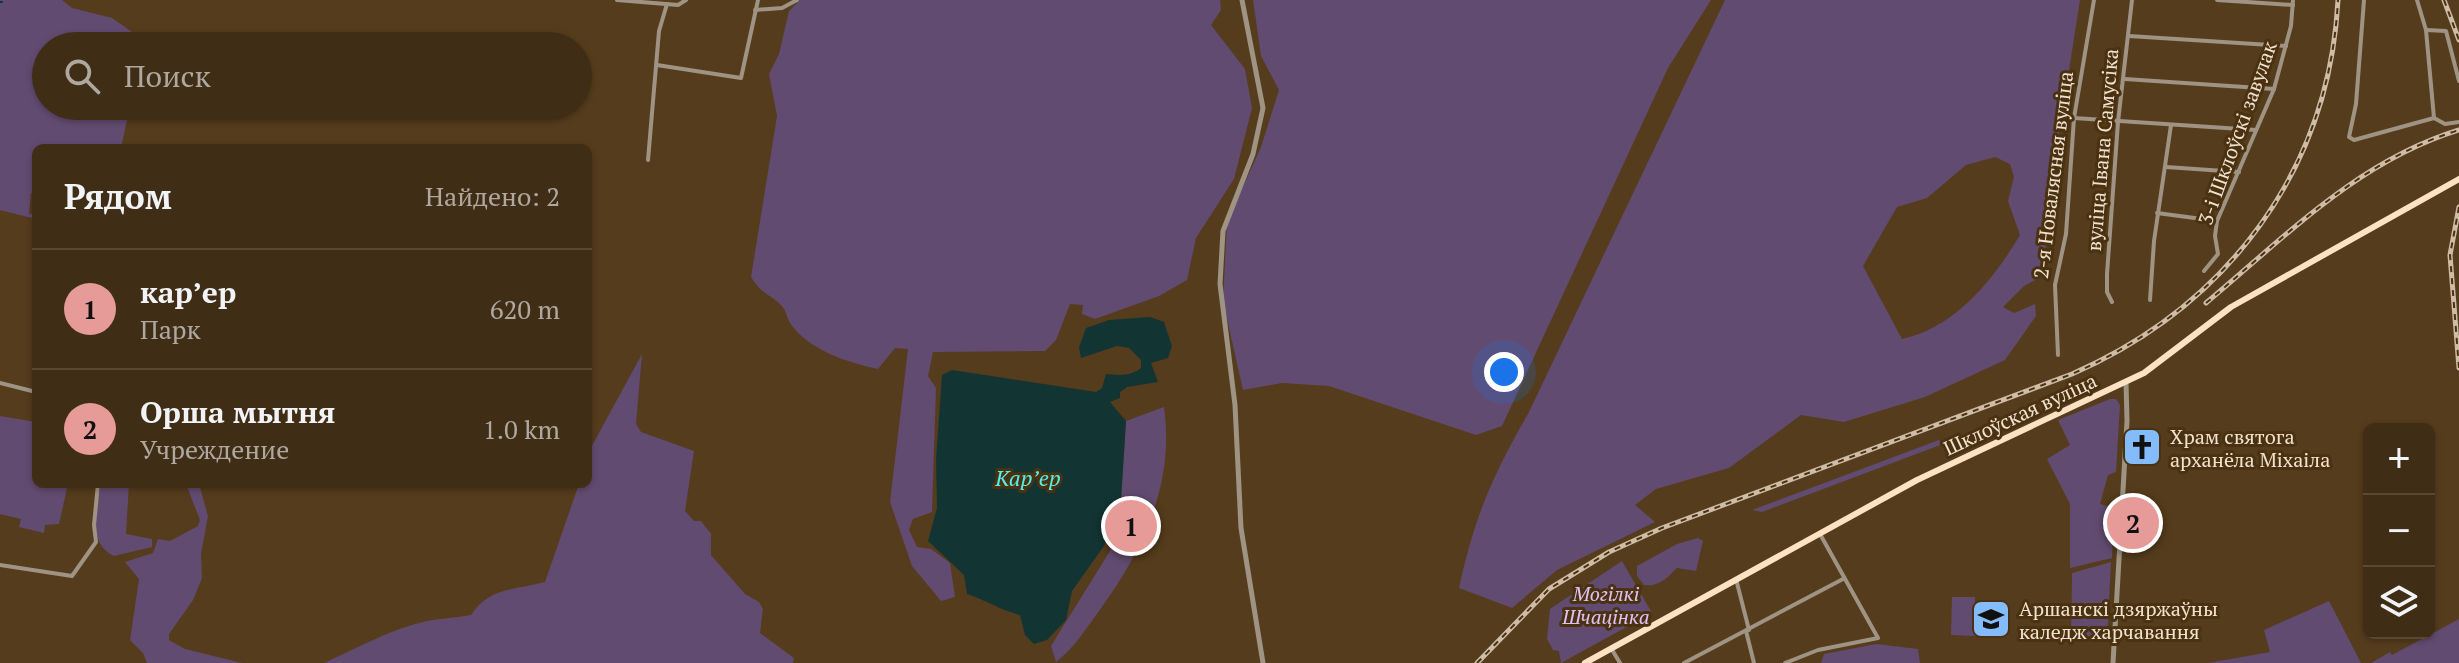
<!DOCTYPE html>
<html lang="ru">
<head>
<meta charset="utf-8">
<style>
	:root { --surface:#402d15; --page:#47351e; --text:#f1f3f6; --muted:#aea8a0; --line:#594934; --accent:#e69b98 }
	body { margin:0; font-family:"PT Serif",serif; background:var(--page); color:var(--text) }
	.controls { position:absolute; right:24px; bottom:24px; display:grid; overflow:hidden; border-radius:12px; box-shadow:0 2px 6px #0004 }
	.controls button { width:72px; height:72px; display:grid; place-items:center; padding:0; border:0; border-bottom:2px solid var(--line); background:var(--surface); color:var(--text); font:40px sans-serif }
	.you { position:absolute; left:1504px; top:372px; width:28px; height:28px; margin:-20px; border:6px solid #fff; border-radius:50%; background:#1a73e8; box-shadow:0 0 0 12px #1a73e833 }
	.badge { display:grid; place-items:center; width:52px; height:52px; border-radius:50%; background:var(--accent); color:#111; font-size:26px; font-weight:700 }
	.pin { position:absolute; translate:-50% -50%; border:4px solid #fff; box-shadow:0 2px 8px #0006 }
	.list { margin:0; padding:0; list-style:none }
	h2 { display:flex; justify-content:space-between; align-items:center; height:104px; margin:0; padding:0 32px; font-size:34px }
	h2 small { font-size:26px; font-weight:400; color:var(--muted) }
	.list li { display:grid; grid-template-columns:52px 1fr auto; gap:24px; align-items:center; box-sizing:border-box; height:120px; padding:0 32px; border-top:2px solid var(--line) }
	.list b { display:block; font-size:30px; white-space:nowrap }
	.list p { margin:0; font-size:26px; white-space:nowrap; color:var(--muted) }
	.list em { font-size:26px; font-style:normal; color:var(--muted) }
	.icon { flex:none; width:44px; height:44px; fill:none; stroke:currentColor; stroke-width:2; stroke-linecap:round; stroke-linejoin:round }
	.map { position:relative; flex:none; width:2459px; height:663px; overflow:hidden }
	.search { position:absolute; background:var(--surface); box-shadow:0 2px 6px #0004; left:32px; top:32px; width:560px; height:88px; display:flex; align-items:center; gap:20px; box-sizing:border-box; padding:0 28px; border-radius:44px; color:var(--muted); font-size:30px }
	.panel { position:absolute; background:var(--surface); box-shadow:0 2px 6px #0004; left:32px; top:144px; width:560px; height:344px; border-radius:12px }
	.map>svg:first-child { display:block }
	.green { fill:#624b70; fill-rule:evenodd }
	.water { fill:#123534 }
	.lines { fill:none; stroke-linecap:round; stroke-linejoin:round }
	.stream { stroke:#123534; stroke-width:2 }
	.minor { stroke:#9f9384; stroke-width:4 }
	.tertiary { stroke:#9f9384; stroke-width:5 }
	.primary { stroke:#fde3c4; stroke-width:6 }
	.rail-casing { stroke:#cebca7; stroke-width:5 }
	.rail { stroke:#4a3211; stroke-width:2; stroke-dasharray:6; stroke-linecap:butt }
	.labels { text-anchor:middle; dominant-baseline:central; stroke-width:6; stroke-linejoin:round; paint-order:stroke }
	.street-label { font-size:20px; fill:#f1e2d0; stroke:#4a3211 }
	.poi-label { font-size:20px; fill:#f1e2d0; stroke:#4a3211; text-anchor:start }
	.park-label { font-size:20px; font-style:italic; fill:#e1c1f5; stroke:#4a3211 }
	.water-label { font-size:22px; font-style:italic; fill:#51f0ec; stroke:#4a3211 }
</style>
</head>
<body>
<div class="map">
<svg width="2459" height="663" viewBox="0 0 2459 663">
	<rect width="100%" height="100%" fill="#553c1c"/>
	<g class="green">
		<path d="M0 0H62L72 8 112 18 145 41V46H46V106H130L121 148H36V195L31 193 29 214 36 213V219L0 210Z"/>
		<path d="M800 0H1220L1221 10 1211 25 1245 69 1252 108 1234 179 1196 238 1187 280 1159 296 1095 319 1082 314 1083 305 1070 304 1056 340 1045 351 933 352 928 376 936 388 932 512 913 519 909 530 917 547 931 549 950 563 955 597 941 601 912 566 890 502 908 349 895 348 878 369C849 363 808 350 790 323 787 318 786 311 782 306 769 293 763 296 751 277L777 116 769 74 779 54 789 11Z"/>
		<path d="M1253 0H1711L1668 68 1502 426 1476 435 1329 386 1282 383 1243 390 1223 301 1227 222 1261 147 1279 90 1261 56Z"/>
		<path d="M1725 0H2080L2052 179 2043 276 2024 286 2003 307 2014 313 2035 304 2036 316 2005 360 1925 397 1844 422 1801 415 1729 468 1656 489 1635 505 1655 522 1557 570 1512 608 1459 588C1475 515 1492 477 1529 412ZM1995 157 2010 164 2014 177 2008 201 2020 235C1993 280 1956 327 1902 339L1863 266 1897 207 1927 198 1966 165Z"/>
		<path d="M642 354 636 424 641 432 694 451 685 511 694 521H701L711 534V555L745 594 759 602 763 609 760 633 794 658 793 663H324C357 648 391 629 427 621 442 618 456 618 471 615 490 586 517 590 545 582L579 484H588V453Z"/>
		<path d="M2110 399H2116L2120 405 2116 472 2108 475 2100 504 2114 508 2112 558 2070 568V504L2047 459 2070 445 2058 420Z"/>
		<path d="M1164 407C1175 483 1143 551 1099 611 1086 629 1074 648 1056 662L1051 646 1110 551 1121 500 1126 421Z"/>
		<path d="M0 416 36 422V484H68L59 524 45 525 44 533 19 527 21 519 0 514Z"/>
		<path d="M1939 440 1943 444 1762 512 1752 510Z"/>
		<path d="M101 484H129L126 534 152 539V547L114 556C86 543 97 508 101 484Z"/>
		<path d="M186 484H199L208 516 201 554 202 578 193 600 169 634V640L185 649 242 663H147L143 653 130 640 139 579 125 562 153 553 158 539 170 541 198 526 200 520Z"/>
		<path d="M1698 538 1703 541 1696 571 1677 568C1667 578 1659 587 1644 585L1637 576V566L1677 544Z"/>
		<path d="M1622 561 1652 613 1561 663 1559 651 1553 650 1547 639 1550 609Z"/>
		<path d="M2111 562 2107 640 2071 642 2072 573Z"/>
		<path d="M1952 597H1975V636L1951 635Z"/>
		<path d="M2329 601 2361 663H2208L2270 652 2264 630Z"/>
		<path d="M2459 619V663H2371L2390 652 2392 655Z"/>
		<path d="M1876 644 1918 649 1920 663H1821L1824 654Z"/>
	</g>
	<path class="water" d="M1150 317 1164 322 1172 346 1168 358 1151 363 1158 382 1127 387 1120 392V398L1110 402 1126 421 1121 500 1104 546 1072 591 1066 620 1047 640 1034 644 1025 635 1020 615C1000 610 986 600 967 594L964 575 928 541 937 508 936 460 942 375 952 370 1096 392 1102 388 1106 374C1119 375 1129 377 1141 368V360L1129 348 1117 346 1081 358 1079 347 1086 328 1109 320Z"/>
	<g class="lines">
		<path class="stream" d="M0 2H2"/>
		<g class="minor">
			<path d="M617 0 678 5 686 0"/>
			<path d="M2217 0 2293 5"/>
			<path d="M2364 0 2356 104 2349 137 2354 140 2434 118"/>
			<path d="M2417 0 2426 30 2434 118"/>
			<path d="M755 10 782 8 797 0"/>
			<path d="M2426 30 2446 31 2459 81"/>
			<path d="M2129 36 2286 46"/>
			<path d="M657 65 741 78 758 0"/>
			<path d="M2125 79 2274 89"/>
			<path d="M2074 118 2256 130"/>
			<path d="M2434 118 2445 124 2459 122"/>
			<path d="M648 160 659 31 667 4"/>
			<path d="M2166 167 2239 172"/>
			<path d="M2157 213 2217 221"/>
			<path d="M2204 271 2218 254 2215 236 2217 221 2274 89 2291 26 2293 0"/>
			<path d="M2150 300 2154 241 2171 125"/>
			<path d="M2112 302 2107 292V274L2118 122 2132 0"/>
			<path d="M2058 355 2055 285 2066 234 2074 118 2094 0"/>
			<path d="M0 383 36 392"/>
			<path d="M0 565 72 576 96 542 94 525 98 484"/>
			<path d="M1736 579 1749 630"/>
			<path d="M1746 631 1754 663"/>
			<path d="M1611 648 1620 663"/>
			<path d="M1684 663 1843 579"/>
			<path d="M1785 663 1818 650 1878 638 1820 534"/>
		</g>
		<g class="tertiary">
			<path d="M1242 0 1263 108 1253 154 1223 231 1220 284 1235 405 1241 528 1263 663"/>
			<path d="M2113 663 2127 421 2126 382"/>
		</g>
		<path class="primary" d="M1585 663 1917 480 2144 373 2231 307 2459 179"/>
		<defs>
			<g id="rail">
				<path d="M2444 0 2459 40"/>
				<path d="M2459 207 2450 255 2459 368"/>
				<path d="M2206 303C2285 237 2358 161 2459 130"/>
				<path d="M1477 663 1549 589 1609 552 1662 528 2072 374C2227 306 2329 171 2338 0"/>
			</g>
		</defs>
		<use href="#rail" class="rail-casing"/>
		<use href="#rail" class="rail"/>
	</g>
	<defs>
		<symbol id="church-square" viewBox="-11 -11 22 22"><rect x="-9" y="-9" width="18" height="18" rx="4" fill="#84bcfb" stroke="#4a3211"/><path d="M-1.2-6h2.4v3.5h3.3v2.4h-3.3V6h-2.4V-.1h-3.3v-2.4h3.3Z" fill="#111"/></symbol>
		<symbol id="university-square" viewBox="-11 -11 22 22"><rect x="-9" y="-9" width="18" height="18" rx="4" fill="#84bcfb" stroke="#4a3211"/><path d="M0-5L7-2L0 1L-7-2ZM-4 1L0 2.5L4 1V4Q0 6-4 4Z" fill="#111"/></symbol>
	</defs>
	<g fill-rule="evenodd">
		<use href="#church-square" x="2120" y="425" width="44" height="44"/>
		<use href="#university-square" x="1969" y="597" width="44" height="44"/>
	</g>
	<g class="labels">
		<g class="street-label">
			<text transform="translate(2237 133) rotate(-70)">3-і Шклоўскі завулак</text>
			<text transform="translate(2102 150) rotate(-85)">вуліца Івана Самусіка</text>
			<text transform="translate(2053 175) rotate(-83)">2-я Новалясная вуліца</text>
			<text transform="translate(2020 414) rotate(-25)">Шклоўская вуліца</text>
		</g>
		<g class="poi-label">
			<text x="2170" y="436">Храм святога<tspan x="2170" dy="23">арханёла Міхаіла</tspan></text>
			<text x="2019" y="608">Аршанскі дзяржаўны<tspan x="2019" dy="23">каледж харчавання</tspan></text>
		</g>
		<g class="park-label">
			<text x="1606" y="593">Могілкі<tspan x="1606" dy="23">Шчацінка</tspan></text>
		</g>
		<g class="water-label">
			<text x="1028" y="477">Карʼер</text>
		</g>
	</g>
</svg>
<div class="controls">
<button>+</button>
<button>−</button>
<button><svg class="icon" aria-label="layers" viewBox="0 0 24 24"><path d="M12 4l9 5-9 5-9-5zM3 14l9 5 9-5"/></svg></button>
</div>
<div class="you"></div>
<div class="pin badge" style="left:1131px;top:526px">1</div>
<div class="pin badge" style="left:2133px;top:523px">2</div>
<div class="search"><svg class="icon" aria-label="search" viewBox="0 0 24 24"><circle cx="10" cy="10" r="6"/><path d="M15 15l6 6"/></svg>Поиск</div>
<section class="panel">
<h2>Рядом<small>Найдено: 2</small></h2>
<ul class="list">
<li><span class="badge">1</span><div><b>карʼер</b><p>Парк</p></div><em>620 m</em></li>
<li><span class="badge">2</span><div><b>Орша мытня</b><p>Учреждение</p></div><em>1.0 km</em></li>
</ul>
</section>
</div>
</body>
</html>
